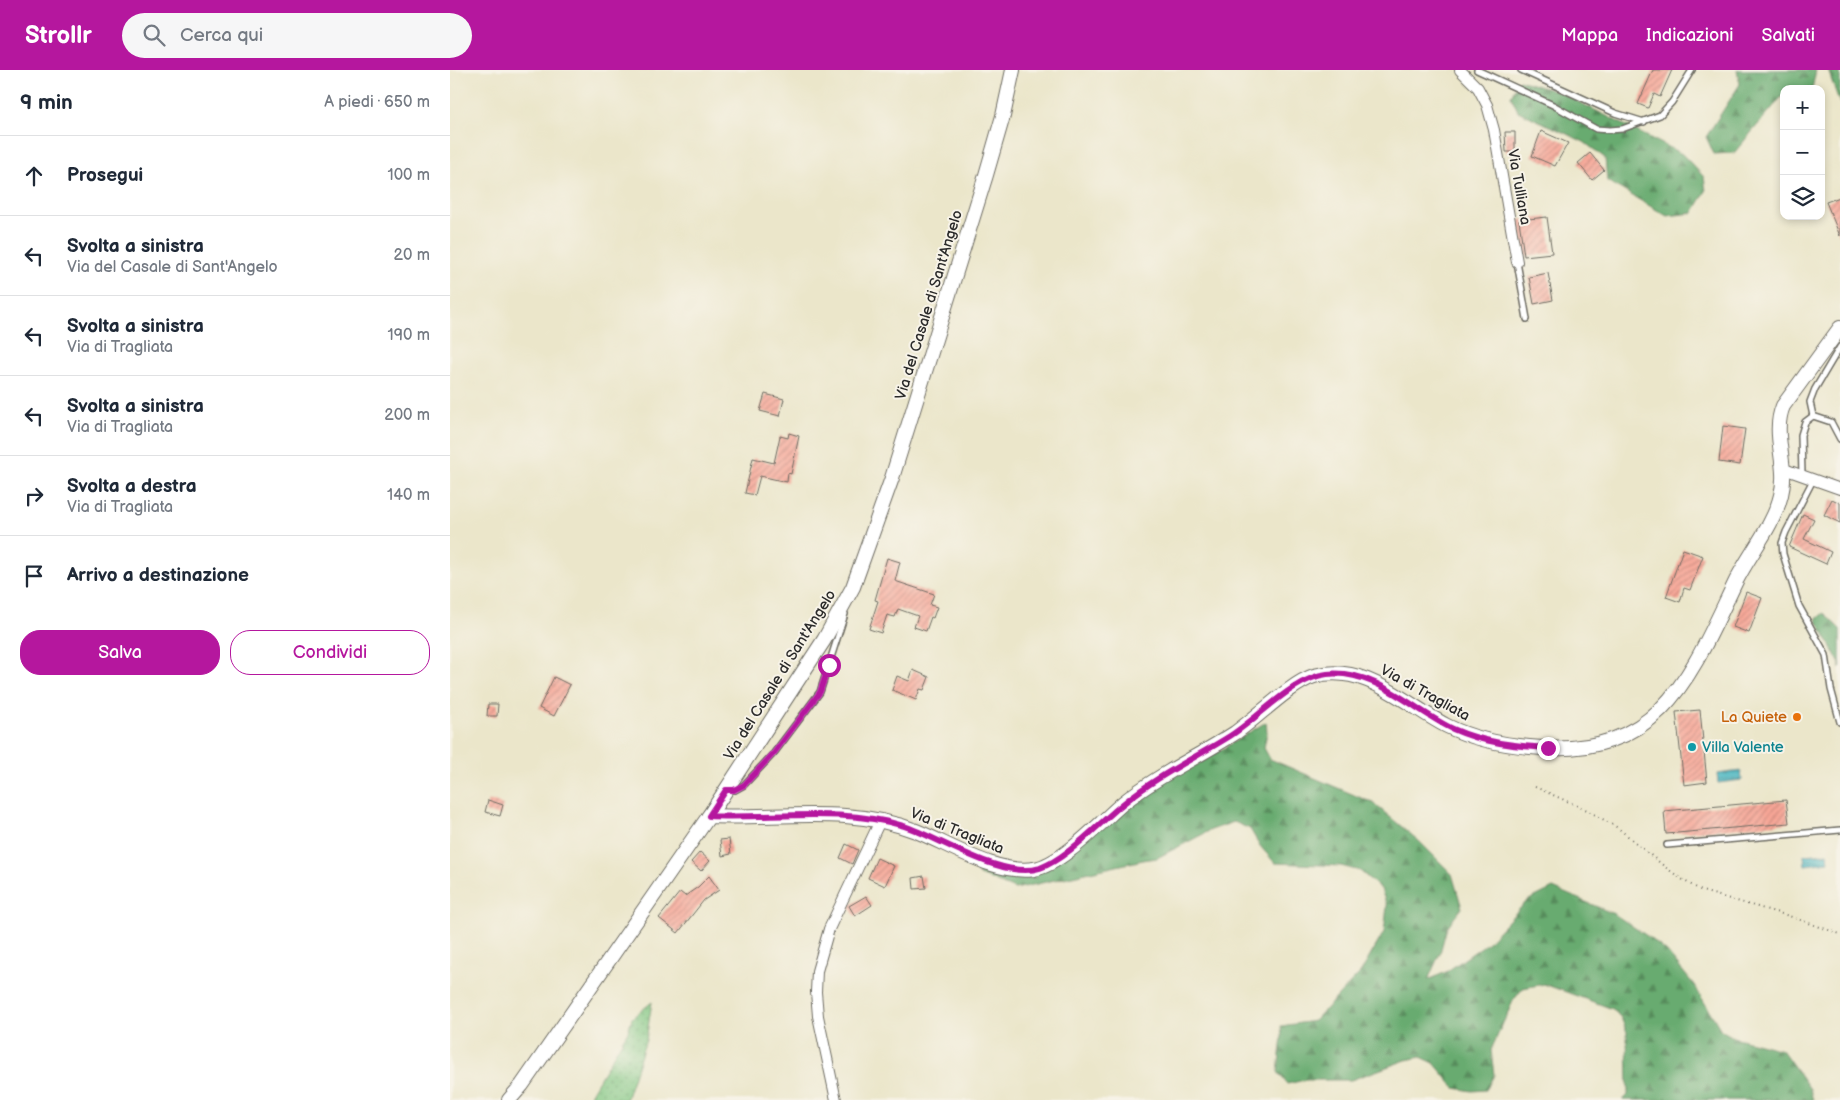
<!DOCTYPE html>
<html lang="it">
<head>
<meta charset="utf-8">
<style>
	:root { --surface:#fff; --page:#f6f6f7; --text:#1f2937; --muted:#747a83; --line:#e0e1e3; --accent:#b5179e }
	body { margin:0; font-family:"Balsamiq Sans",sans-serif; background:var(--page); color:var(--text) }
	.controls { position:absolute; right:15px; top:15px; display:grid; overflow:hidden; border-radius:10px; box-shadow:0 2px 8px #0003 }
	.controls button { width:45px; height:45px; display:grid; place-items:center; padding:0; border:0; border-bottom:1px solid var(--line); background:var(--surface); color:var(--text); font:25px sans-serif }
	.stop { position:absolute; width:15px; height:15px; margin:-11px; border:4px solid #b5179e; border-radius:50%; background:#fff }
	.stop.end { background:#b5179e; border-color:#fff; box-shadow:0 1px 5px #0008 }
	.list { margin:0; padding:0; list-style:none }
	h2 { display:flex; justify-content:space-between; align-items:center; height:65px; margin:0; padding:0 20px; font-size:21px }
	h2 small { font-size:16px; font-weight:400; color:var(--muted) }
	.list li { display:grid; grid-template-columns:32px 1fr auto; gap:15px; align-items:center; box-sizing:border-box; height:80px; padding:0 20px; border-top:1px solid var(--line) }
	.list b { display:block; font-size:19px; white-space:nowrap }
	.list p { margin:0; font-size:16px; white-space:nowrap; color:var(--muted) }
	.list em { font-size:16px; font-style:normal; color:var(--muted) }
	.actions { display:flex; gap:10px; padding:15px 20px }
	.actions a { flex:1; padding:11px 0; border:1px solid var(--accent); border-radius:20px; text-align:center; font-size:18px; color:var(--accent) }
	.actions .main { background:var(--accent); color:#fff }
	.icon { flex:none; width:28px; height:28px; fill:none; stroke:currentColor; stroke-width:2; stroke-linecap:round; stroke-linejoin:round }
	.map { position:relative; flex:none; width:1390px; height:1030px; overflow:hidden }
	header { display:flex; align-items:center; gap:30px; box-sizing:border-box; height:70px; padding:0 25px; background:var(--accent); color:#fff }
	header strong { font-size:24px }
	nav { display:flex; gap:28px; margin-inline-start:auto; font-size:18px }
	.search { width:350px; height:45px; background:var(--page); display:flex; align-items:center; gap:12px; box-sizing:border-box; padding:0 18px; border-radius:28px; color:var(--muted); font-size:19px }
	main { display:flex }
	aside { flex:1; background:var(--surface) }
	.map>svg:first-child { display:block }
	.grass { fill:url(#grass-dots); stroke:#567856 }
	.forest { fill:url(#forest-firs); stroke:#4a6b4d }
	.water { fill:url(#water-rules); stroke:#3a7076 }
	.building { fill:url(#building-hatch) }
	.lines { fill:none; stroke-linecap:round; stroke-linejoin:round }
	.lane-casing { stroke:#6e6c63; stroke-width:8 }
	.street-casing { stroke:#6e6c63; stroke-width:12 }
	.secondary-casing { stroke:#6e6c63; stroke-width:16 }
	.path { stroke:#6e6c63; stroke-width:2; stroke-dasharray:1 4; stroke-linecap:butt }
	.lane { stroke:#fff; stroke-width:5 }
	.street { stroke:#fff; stroke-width:10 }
	.secondary { stroke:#fff; stroke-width:14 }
	.route { stroke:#b5179e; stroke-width:6 }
	.food-dot { fill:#e8710a; stroke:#f7f3e8; stroke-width:2 }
	.culture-dot { fill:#0f9aa8; stroke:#f7f3e8; stroke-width:2 }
	.labels { text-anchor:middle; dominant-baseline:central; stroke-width:4; stroke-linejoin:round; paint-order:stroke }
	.street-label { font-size:15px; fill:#2b2b2b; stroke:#f7f3e8 }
	.food-label { font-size:15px; fill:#c56008; stroke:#f7f3e8; text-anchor:end }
	.culture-label { font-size:15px; fill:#0d838f; stroke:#f7f3e8; text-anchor:start }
</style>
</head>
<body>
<header>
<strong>Strollr</strong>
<div class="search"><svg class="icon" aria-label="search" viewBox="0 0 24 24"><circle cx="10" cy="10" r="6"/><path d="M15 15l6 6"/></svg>Cerca qui</div>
<nav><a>Mappa</a><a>Indicazioni</a><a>Salvati</a></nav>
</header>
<main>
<aside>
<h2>9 min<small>A piedi · 650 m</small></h2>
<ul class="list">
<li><svg class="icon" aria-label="ahead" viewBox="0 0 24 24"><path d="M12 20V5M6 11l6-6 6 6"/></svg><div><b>Prosegui</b></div><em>100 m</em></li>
<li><svg class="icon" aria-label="left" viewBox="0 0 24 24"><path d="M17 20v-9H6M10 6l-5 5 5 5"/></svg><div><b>Svolta a sinistra</b><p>Via del Casale di Sant'Angelo</p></div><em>20 m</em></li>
<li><svg class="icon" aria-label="left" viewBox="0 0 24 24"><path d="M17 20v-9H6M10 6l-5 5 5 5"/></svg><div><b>Svolta a sinistra</b><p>Via di Tragliata</p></div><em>190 m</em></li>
<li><svg class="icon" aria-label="left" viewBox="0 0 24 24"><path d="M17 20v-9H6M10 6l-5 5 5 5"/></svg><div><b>Svolta a sinistra</b><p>Via di Tragliata</p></div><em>200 m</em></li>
<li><svg class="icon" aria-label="right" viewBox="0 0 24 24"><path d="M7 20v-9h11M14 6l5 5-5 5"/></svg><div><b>Svolta a destra</b><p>Via di Tragliata</p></div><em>140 m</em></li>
<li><svg class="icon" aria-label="arrive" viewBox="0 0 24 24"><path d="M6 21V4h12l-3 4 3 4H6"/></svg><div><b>Arrivo a destinazione</b></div></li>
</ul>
<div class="actions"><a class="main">Salva</a><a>Condividi</a></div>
</aside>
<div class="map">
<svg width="1390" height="1030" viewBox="0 0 1390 1030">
	<defs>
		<pattern id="grass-dots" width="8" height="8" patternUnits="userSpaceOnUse" patternTransform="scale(1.25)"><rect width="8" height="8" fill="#80c681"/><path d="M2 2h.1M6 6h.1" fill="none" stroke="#69a16a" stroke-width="1.8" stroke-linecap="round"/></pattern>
		<pattern id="forest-firs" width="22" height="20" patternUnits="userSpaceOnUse" patternTransform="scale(1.25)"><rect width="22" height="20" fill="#68ab6f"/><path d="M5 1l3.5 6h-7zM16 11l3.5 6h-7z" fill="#568b5b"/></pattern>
		<pattern id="water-rules" width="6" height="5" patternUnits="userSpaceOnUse" patternTransform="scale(1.25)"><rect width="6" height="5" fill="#48b6c1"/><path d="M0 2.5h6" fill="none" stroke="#3c949d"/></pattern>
		<pattern id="building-hatch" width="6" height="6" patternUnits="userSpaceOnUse" patternTransform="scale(1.25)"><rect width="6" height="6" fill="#f7a696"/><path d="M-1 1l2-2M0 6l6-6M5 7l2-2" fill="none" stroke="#c8877b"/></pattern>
	</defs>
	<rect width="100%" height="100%" fill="#f7f3e8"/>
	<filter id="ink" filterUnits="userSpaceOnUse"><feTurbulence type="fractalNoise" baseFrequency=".02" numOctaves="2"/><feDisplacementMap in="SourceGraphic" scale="10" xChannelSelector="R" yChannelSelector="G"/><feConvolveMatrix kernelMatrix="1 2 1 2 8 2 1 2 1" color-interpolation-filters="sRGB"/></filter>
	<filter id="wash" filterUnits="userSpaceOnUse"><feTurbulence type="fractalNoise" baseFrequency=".0096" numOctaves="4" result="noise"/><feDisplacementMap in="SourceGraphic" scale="20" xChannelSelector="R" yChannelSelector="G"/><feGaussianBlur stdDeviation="1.12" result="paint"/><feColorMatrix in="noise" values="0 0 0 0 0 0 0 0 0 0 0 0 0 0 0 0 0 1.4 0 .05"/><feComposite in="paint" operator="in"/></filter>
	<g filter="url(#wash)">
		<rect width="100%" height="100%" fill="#ebe6ca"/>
		<path class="grass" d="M202 932 196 970 176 1030H140L141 1023 178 961 182 948Z"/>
		<g class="forest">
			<path d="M1287 0H1366L1362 19H1334V24L1284 83 1264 84 1256 67 1290 14Z"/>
			<path d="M1378 0H1390V34Z"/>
			<path d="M1069 10 1111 23 1232 84 1254 107 1256 121 1243 143 1217 146 1157 111 1155 88 1134 72 1068 41 1061 26Z"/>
			<path d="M1374 543 1390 559V599V594L1366 549Z"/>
			<path d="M816 652 817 662 814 678 820 689 923 733 969 771 1002 804 1012 838 997 857 990 883 978 910 996 902 1037 873 1077 831 1103 818 1164 844 1197 866 1217 882 1244 915 1271 960 1283 967 1332 980 1360 1019 1363 1030H1173L1178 1025 1177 962 1171 948 1163 939 1094 914 1073 918 1063 931 1041 980 1044 1005 1036 1020 1022 1021 1005 1018 984 993 971 987 956 990 901 1010H855L837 1014 828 1002 832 966 831 956 864 951 911 902 934 862 937 836 931 819 910 801 891 796 825 793 810 776 800 759 784 752 761 760 707 788 693 790 565 819 529 805 521 793 582 805 710 712 748 694Z"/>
		</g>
		<g class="water">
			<path d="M1291 701 1292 710 1268 713 1267 704Z"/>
			<path d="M1378 783 1379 792 1355 795 1354 785Z"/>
		</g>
		<g id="blocks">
			<g class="building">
				<path d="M1203 0H1222L1210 27 1204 24 1198 38 1188 34Z"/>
				<path d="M1091 61 1118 73 1105 96 1082 86Z"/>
				<path d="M1055 62H1065V82H1056Z"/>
				<path d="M1140 83 1154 100 1142 110 1128 93Z"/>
				<path d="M1390 127V166L1376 132Z"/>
				<path d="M1097 147 1102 183 1074 186 1069 150Z"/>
				<path d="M1098 203 1103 230 1084 234 1079 207Z"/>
				<path d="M315 324 334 329 330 346 310 341Z"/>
				<path d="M1273 356 1295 359 1290 395 1269 392Z"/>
				<path d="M339 363 349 366 341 404 338 403 337 412 310 406 305 425 295 423 303 388 324 393 330 366 338 368Z"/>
				<path d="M1382 429 1390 433V453L1374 445Z"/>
				<path d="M1353 444 1364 449 1354 469 1381 482 1376 494 1339 477Z"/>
				<path d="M1233 479 1253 486 1240 520 1234 518 1230 532 1216 527Z"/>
				<path d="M437 488 450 492 445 511 484 524 480 535 487 537 483 548 481 547 476 561 464 557 468 546 448 539 445 547 437 545 431 563 419 559 428 531 425 530Z"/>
				<path d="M1296 522 1312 528 1299 563 1283 557Z"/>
				<path d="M463 600 479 607 474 620 470 619 466 630 442 620 447 606 459 611Z"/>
				<path d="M104 607 120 615 104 646 89 638Z"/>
				<path d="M38 634H48L47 646H37Z"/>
				<path d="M1250 640 1257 712 1234 715 1226 642Z"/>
				<path d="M38 730 53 735 50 746 35 742Z"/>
				<path d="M1336 730 1339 753 1216 764 1214 741Z"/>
				<path d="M279 769 281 784 272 786 270 770Z"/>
				<path d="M396 774 408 780 402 794 390 788Z"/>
				<path d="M250 782 260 791 251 801 241 792Z"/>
				<path d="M427 788 444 796 435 816 418 808Z"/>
				<path d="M259 806 269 820 254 830 228 863 209 848 230 822 235 826 248 817Z"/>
				<path d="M474 806 476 818 464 819 463 808Z"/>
				<path d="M416 826 422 835 405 846 399 836Z"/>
			</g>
		</g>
	</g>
	<g filter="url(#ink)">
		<use href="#blocks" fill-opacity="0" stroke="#6e6c63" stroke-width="1"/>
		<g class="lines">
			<defs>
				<g id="lane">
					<path d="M1027 0 1103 35 1146 59 1160 60 1172 59 1210 45 1222 32 1242 0"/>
					<path d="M1071 0 1165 43 1194 52"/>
					<path d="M1067 192 1077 249"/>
					<path d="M1363 346 1360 332 1365 319 1390 277"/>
					<path d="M1352 405 1351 365 1355 352 1363 346 1381 352 1390 369"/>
					<path d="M1363 410 1336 462 1332 473 1333 484 1349 536 1376 585 1381 619 1390 652"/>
					<path d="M279 720H285L294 715 324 683 370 622 395 544"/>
					<path d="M1217 775 1390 760"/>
				</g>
				<g id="street">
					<path d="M1010 0 1028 18 1037 35 1044 60 1067 192"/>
					<path d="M1334 399 1390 419"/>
					<path d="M386 1030 368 946 366 922 367 901 379 859 430 751"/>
				</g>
				<g id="secondary">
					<path d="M259 746C328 749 401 735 466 761 501 775 547 805 584 799 611 795 652 751 673 733 708 705 748 687 785 663 807 648 841 613 864 606 915 592 956 635 997 656 1027 671 1059 676 1092 678 1213 685 1241 604 1286 511 1300 483 1324 455 1331 425 1339 395 1321 365 1333 336L1390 258"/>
					<path d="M59 1030 72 1015 259 746 374 570 403 517 442 408 536 105 553 46 563 0"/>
				</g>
			</defs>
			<use href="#lane" class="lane-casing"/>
			<use href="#street" class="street-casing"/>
			<use href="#secondary" class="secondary-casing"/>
			<path class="path" d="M1085 717 1137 740 1168 758 1215 797 1233 810 1252 821 1339 846 1390 864"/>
			<use href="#lane" class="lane"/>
			<use href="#street" class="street"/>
			<use href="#secondary" class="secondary"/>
		</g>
	</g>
	<g class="lines" filter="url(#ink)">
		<path class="route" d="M379 595 370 622 324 683 294 715 284 720H276L259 746C323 749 391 737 454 756 490 768 553 810 590 798 618 788 650 752 674 733 707 706 745 688 780 666 810 647 843 608 877 604 925 599 963 640 1003 659 1034 673 1065 676 1098 678"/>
	</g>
	<circle class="food-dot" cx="1347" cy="647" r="5"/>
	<circle class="culture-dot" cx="1242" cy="677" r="5"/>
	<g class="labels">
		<g class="street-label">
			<text transform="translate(1069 117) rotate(80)">Via Tulliana</text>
			<text transform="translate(479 235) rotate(-73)">Via del Casale di Sant'Angelo</text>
			<text transform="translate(330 605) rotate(-58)">Via del Casale di Sant'Angelo</text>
			<text transform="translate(975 623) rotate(29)">Via di Tragliata</text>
			<text transform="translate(507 761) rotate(22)">Via di Tragliata</text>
		</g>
		<g class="food-label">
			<text x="1337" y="647">La Quiete</text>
		</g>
		<g class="culture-label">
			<text x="1252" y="677">Villa Valente</text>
		</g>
	</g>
</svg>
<div class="controls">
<button>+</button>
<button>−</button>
<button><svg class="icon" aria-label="layers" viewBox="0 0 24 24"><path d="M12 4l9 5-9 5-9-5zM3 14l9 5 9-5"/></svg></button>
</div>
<div class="stop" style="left:379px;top:595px"></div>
<div class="stop end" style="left:1098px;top:678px"></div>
</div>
</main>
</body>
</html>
